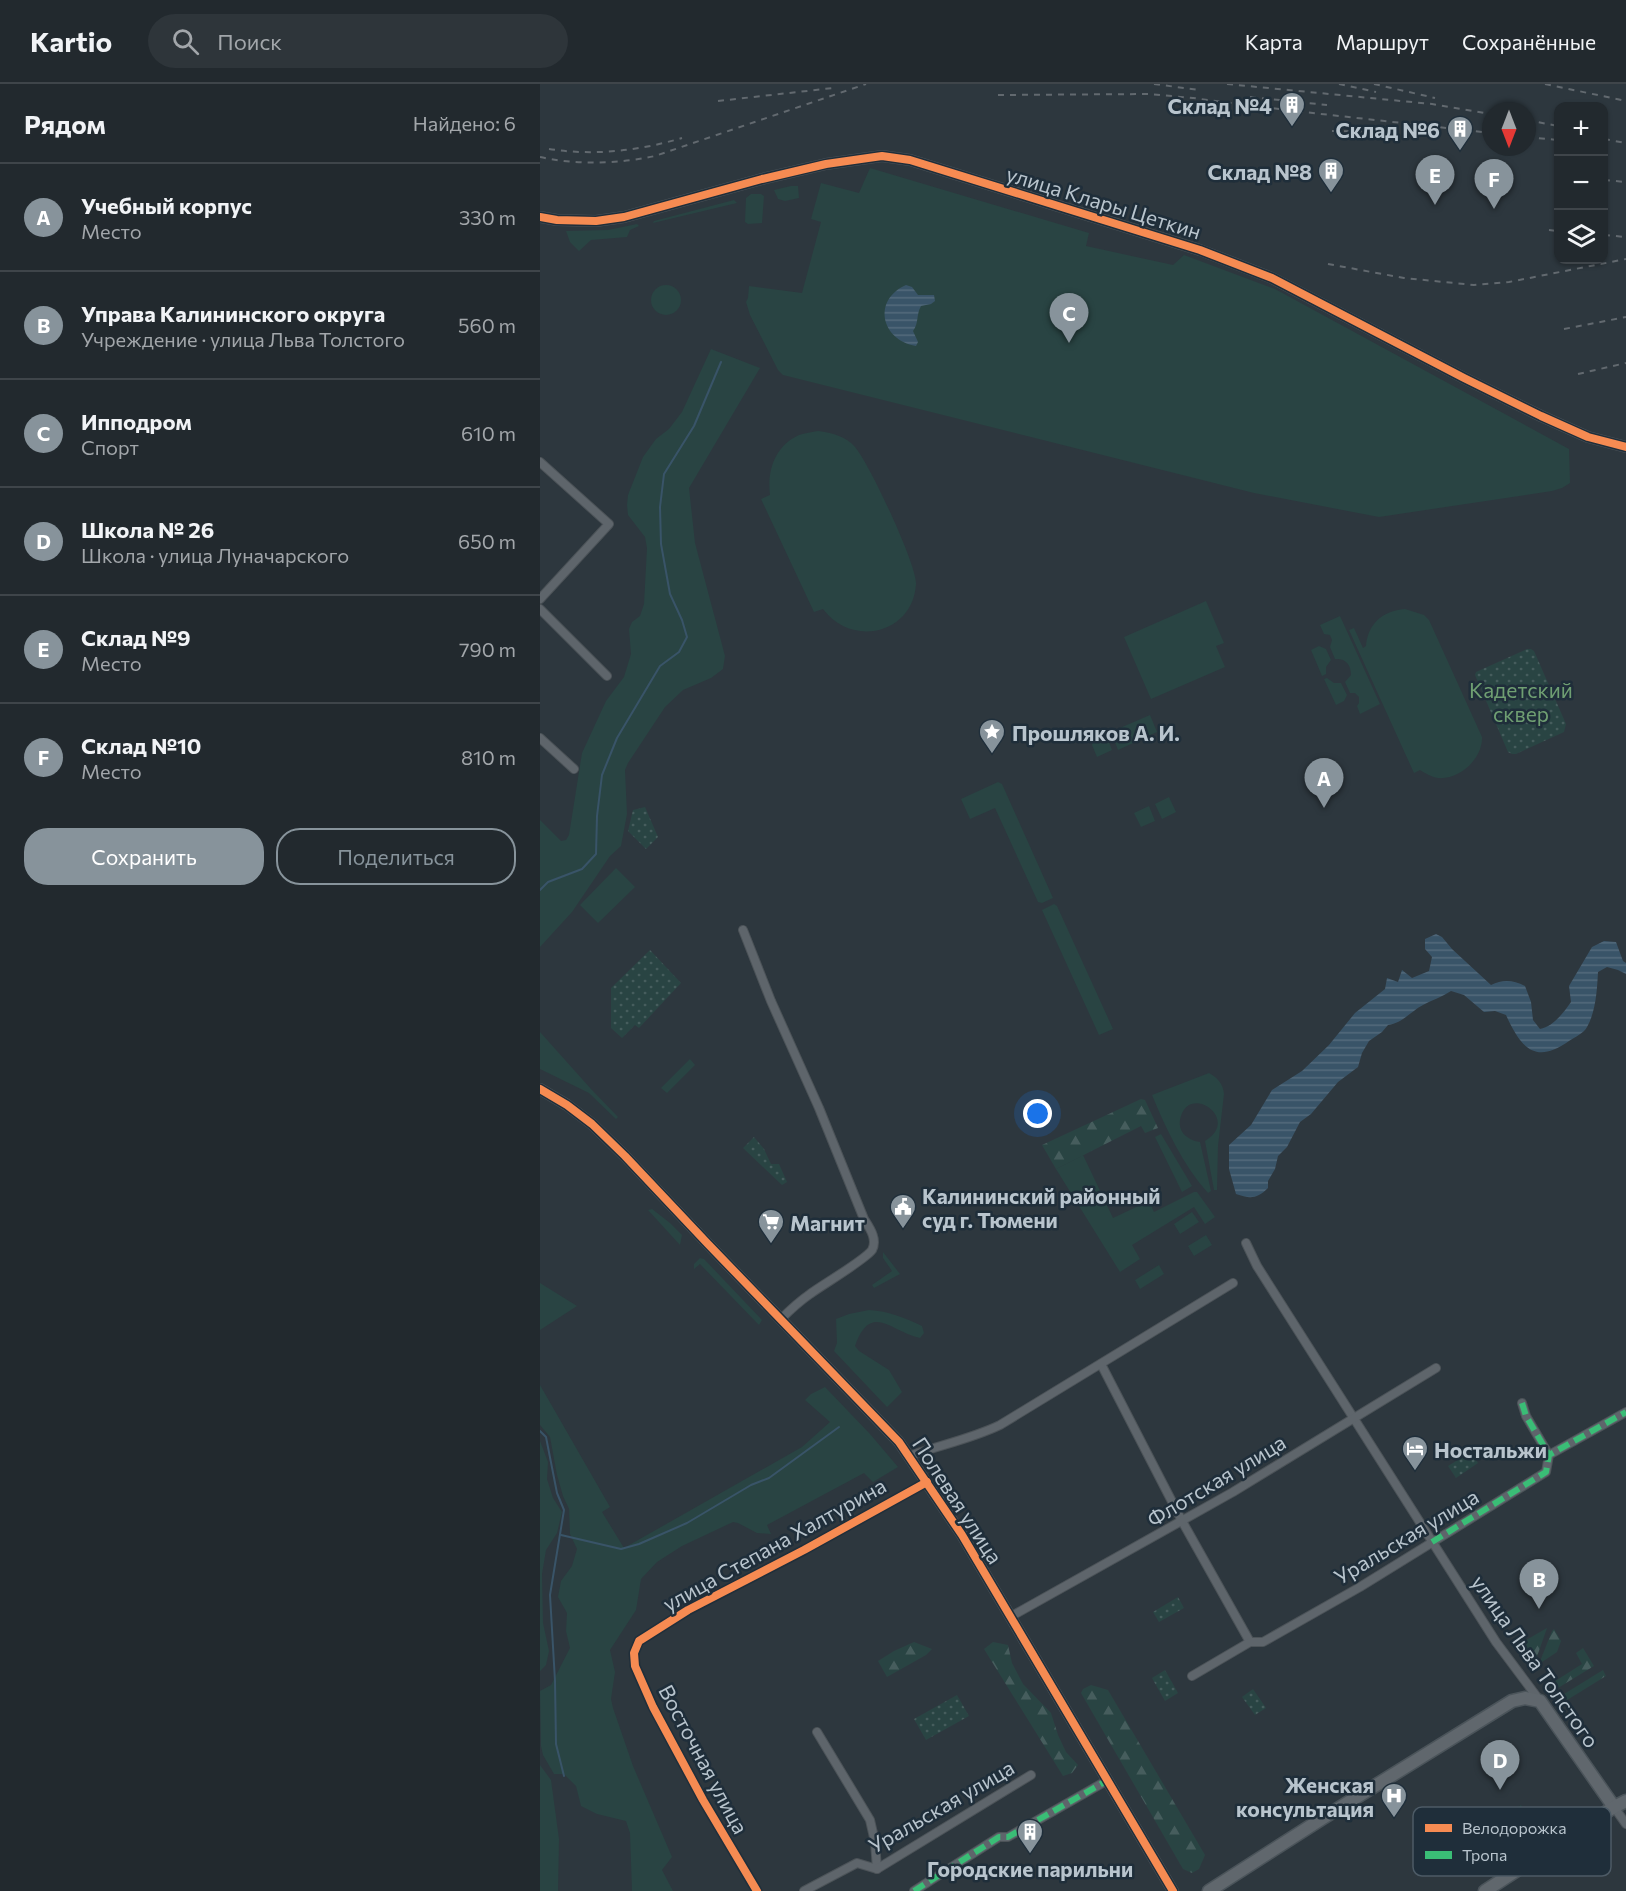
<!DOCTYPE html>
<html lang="ru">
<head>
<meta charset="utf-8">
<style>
	:root { --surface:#22292e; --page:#2e353a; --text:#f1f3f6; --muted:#a2a6aa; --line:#3f454a; --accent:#87939b }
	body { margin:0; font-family:Commissioner,sans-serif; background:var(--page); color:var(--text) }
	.controls { position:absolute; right:18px; top:18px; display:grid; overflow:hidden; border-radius:12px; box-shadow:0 2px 4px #0004 }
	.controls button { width:54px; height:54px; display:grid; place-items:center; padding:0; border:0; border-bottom:2px solid var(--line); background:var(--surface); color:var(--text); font:30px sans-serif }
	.compass { position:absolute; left:942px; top:18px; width:54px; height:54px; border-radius:50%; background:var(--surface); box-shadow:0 2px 4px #0004; rotate:180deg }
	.you { position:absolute; left:498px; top:1030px; width:21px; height:21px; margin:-15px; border:4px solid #fff; border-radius:50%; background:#1a73e8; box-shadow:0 0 0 9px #1a73e833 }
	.badge { display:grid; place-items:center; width:39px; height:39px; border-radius:50%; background:var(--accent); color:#fff; font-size:20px; font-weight:700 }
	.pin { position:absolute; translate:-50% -50px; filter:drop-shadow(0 2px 3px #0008) }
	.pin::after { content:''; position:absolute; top:32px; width:21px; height:18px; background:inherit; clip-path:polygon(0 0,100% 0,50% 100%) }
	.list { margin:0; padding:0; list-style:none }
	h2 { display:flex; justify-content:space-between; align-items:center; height:78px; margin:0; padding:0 24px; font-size:26px }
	h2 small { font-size:20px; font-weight:400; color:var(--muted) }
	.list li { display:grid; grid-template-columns:39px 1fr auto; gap:18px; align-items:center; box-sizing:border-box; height:108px; padding:0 24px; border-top:2px solid var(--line) }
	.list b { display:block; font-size:22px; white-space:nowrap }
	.list p { margin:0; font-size:20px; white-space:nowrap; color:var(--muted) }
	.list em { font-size:20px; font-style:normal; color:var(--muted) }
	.actions { display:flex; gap:12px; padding:18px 24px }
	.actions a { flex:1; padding:14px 0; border:2px solid var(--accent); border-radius:24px; text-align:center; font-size:21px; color:var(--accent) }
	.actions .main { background:var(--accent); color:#fff }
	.icon { flex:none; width:33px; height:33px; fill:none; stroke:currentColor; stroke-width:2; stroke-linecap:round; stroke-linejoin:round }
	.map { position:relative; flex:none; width:1086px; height:1807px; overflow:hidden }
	header { display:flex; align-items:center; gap:36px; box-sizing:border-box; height:84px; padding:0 30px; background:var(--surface); border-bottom:2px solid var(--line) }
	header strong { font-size:28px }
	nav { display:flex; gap:33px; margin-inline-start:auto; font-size:21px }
	.search { width:420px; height:54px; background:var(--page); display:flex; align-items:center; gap:15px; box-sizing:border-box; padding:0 21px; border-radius:33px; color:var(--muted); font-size:22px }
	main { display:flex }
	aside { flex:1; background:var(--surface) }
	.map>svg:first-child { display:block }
	.grass { fill:#294443 }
	.forest { fill:url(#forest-firs) }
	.park { fill:url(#park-dots) }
	.water { fill:url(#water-rules) }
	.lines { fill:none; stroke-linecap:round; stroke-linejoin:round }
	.stream { stroke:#395468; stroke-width:2 }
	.minor-casing { stroke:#4c5358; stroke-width:10 }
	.tertiary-casing { stroke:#4c5358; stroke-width:12 }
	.primary-casing { stroke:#4b545a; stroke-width:15 }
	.minor { stroke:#5e656b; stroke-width:8 }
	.tertiary { stroke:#5e656b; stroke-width:9 }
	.primary { stroke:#60676d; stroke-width:12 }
	.rail { stroke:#62696f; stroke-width:2; stroke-dasharray:6 6; stroke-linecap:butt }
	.quiet { stroke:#3abd76; stroke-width:6; stroke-dasharray:12 6; stroke-linecap:butt }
	.cycleway-casing { stroke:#1f2e3a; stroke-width:11 }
	.cycleway { stroke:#f68b52; stroke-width:8 }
	.labels { text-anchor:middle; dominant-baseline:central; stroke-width:5; stroke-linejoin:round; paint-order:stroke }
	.poi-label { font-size:21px; font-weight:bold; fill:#b8c4cd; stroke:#1f2e3a; text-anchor:end }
	.street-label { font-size:21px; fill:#b8c4cd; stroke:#1f2e3a }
	.park-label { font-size:21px; fill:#6f9f72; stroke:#1f2e3a }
	.key { fill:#1f2e3a; stroke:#4d5b66; stroke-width:1.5 }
	.key-label { font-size:16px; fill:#b8c4cd }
</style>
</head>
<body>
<header>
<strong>Kartio</strong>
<div class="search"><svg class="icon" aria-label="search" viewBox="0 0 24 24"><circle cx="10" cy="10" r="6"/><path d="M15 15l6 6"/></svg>Поиск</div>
<nav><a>Карта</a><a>Маршрут</a><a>Сохранённые</a></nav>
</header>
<main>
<aside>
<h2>Рядом<small>Найдено: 6</small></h2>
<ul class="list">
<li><span class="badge">A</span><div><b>Учебный корпус</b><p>Место</p></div><em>330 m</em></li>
<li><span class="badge">B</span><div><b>Управа Калининского округа</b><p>Учреждение · улица Льва Толстого</p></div><em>560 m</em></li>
<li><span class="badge">C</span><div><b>Ипподром</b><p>Спорт</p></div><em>610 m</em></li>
<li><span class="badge">D</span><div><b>Школа № 26</b><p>Школа · улица Луначарского</p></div><em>650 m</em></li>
<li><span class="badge">E</span><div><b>Склад №9</b><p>Место</p></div><em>790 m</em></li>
<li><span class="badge">F</span><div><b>Склад №10</b><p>Место</p></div><em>810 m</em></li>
</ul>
<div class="actions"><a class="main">Сохранить</a><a>Поделиться</a></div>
</aside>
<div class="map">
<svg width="1086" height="1807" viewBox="0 0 1086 1807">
	<defs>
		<pattern id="forest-firs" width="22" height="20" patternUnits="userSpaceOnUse" patternTransform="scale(1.5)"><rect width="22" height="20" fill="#294443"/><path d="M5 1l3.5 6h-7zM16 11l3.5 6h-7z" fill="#465d5d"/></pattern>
		<pattern id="park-dots" width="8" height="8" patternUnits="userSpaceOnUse" patternTransform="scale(1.5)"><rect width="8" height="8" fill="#294443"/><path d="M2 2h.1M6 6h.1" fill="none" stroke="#465d5d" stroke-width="1.8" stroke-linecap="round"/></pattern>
		<pattern id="water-rules" width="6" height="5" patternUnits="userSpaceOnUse" patternTransform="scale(1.5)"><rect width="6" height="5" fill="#395468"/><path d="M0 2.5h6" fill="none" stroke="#546b7c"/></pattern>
	</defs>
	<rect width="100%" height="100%" fill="#2d373e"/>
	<g class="grass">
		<path d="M330 84 549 149 546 162 633 181 644 171 735 205 1029 365 1030 399 1022 404 1012 407 839 433 714 409 243 291 238 286 210 231 206 218 208 214 209 202 262 209 281 138 271 135 281 99 319 109Z"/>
		<path d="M251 102H258L259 114 245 117 238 115 234 106Z"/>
		<path d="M211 110H221L224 112 222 139 208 140 205 138 206 114Z"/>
		<path d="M194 116 197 119 113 139 114 137Z"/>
		<path d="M97 140 99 142 90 146 87 153 51 156 39 167 30 158 26 147 68 146Z"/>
		<circle cx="126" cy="216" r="15"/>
		<path d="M171 265 220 284 149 404 155 459 185 572 183 585 171 594 143 606 125 623 88 679 85 686 87 730 81 762 70 772 32 828 0 863V736L21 757 26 756 29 751 42 669 66 617 84 593 91 570 89 545 92 538 100 532 104 520 107 464 105 453 88 431 87 421 88 411 103 373 116 355 129 345 142 328Z"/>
		<path d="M278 347C292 349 306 352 315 363 329 379 377 481 376 500 373 550 312 564 283 525L274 528 221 415 230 411C227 386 235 362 259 351 265 349 272 348 278 347Z"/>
		<path d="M666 517 684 559 676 562 685 583 611 615 584 553Z"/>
		<path d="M865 525 884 531 889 536 942 653C943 674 920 696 898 694 891 693 885 689 880 686L874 689 809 546 814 544 823 564 826 562C828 540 842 527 865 525Z"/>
		<path d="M800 532 840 620 820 630 817 622 819 619V613L815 609H810L805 598 811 591C811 580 805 574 795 575L790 563 792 556 790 551 784 550 780 541Z"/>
		<path d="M779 562 786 565 791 576 786 583V590L782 592 771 566Z"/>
		<path d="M787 594 794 599H801L807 611 804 617 796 621 784 595Z"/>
		<path d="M610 631 617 648 578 666 572 650 573 647Z"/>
		<path d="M563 651 567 653 572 666 557 673 552 661 553 656Z"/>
		<path d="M458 698 462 700 513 814 502 819 498 818 455 724 430 735 421 715Z"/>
		<path d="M629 713 636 728 622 735 615 720Z"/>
		<path d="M609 722 615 737 601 743 594 729Z"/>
		<path d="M76 784 95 803 58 839 40 821Z"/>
		<path d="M514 820 517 822 573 945 559 951 502 826Z"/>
		<path d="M0 948 51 1005 78 1033 76 1035 49 1009 0 985Z"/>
		<path d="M150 975 155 981 127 1009 121 1004Z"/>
		<path d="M669 989C678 994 683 1000 684 1010L678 1062 677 1106H674L665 1057C701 1036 651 1000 641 1032 636 1047 647 1056 660 1058L671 1107 668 1109C643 1081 626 1045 612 1011Z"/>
		<path d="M621 1050 652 1102 642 1108 615 1053Z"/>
		<path d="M543 1071 573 1134 609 1117 614 1128 654 1108H657L675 1133 665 1140 654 1123 592 1161 600 1175 580 1188 516 1085Z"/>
		<path d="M112 1125 130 1139 142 1151 140 1161 108 1126Z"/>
		<path d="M652 1128 659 1138 640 1150 634 1140Z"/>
		<path d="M666 1151 672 1161 654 1172 648 1162Z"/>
		<path d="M343 1168 360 1190 334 1204 332 1201 352 1187 343 1174Z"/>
		<path d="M160 1174 164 1175 222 1236 219 1241 160 1180 154 1185V1180Z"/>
		<path d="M619 1181 624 1190 600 1205 595 1196Z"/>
		<path d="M0 1199 37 1222 0 1246Z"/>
		<path d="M329 1226C349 1227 365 1234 382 1242L384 1249 380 1254C351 1248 331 1217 315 1262L319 1267 349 1286 362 1308 347 1323 294 1267 297 1259 296 1235 309 1230Z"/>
		<path d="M0 1301 70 1423 62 1428 84 1464 262 1363 290 1338 265 1316 271 1310 285 1303 330 1350 358 1383 333 1398 324 1389 227 1441 231 1450 217 1449 198 1439 193 1438 142 1462 117 1478 101 1495 96 1526 70 1566 75 1588 71 1615 73 1624 93 1682 132 1773 122 1786 133 1807H92L90 1749 86 1737 57 1730 41 1722 36 1702 24 1690H14L3 1671 1 1662 0 1607 11 1601 30 1564 26 1547 27 1529 18 1513 21 1497 32 1482 37 1465 30 1450 29 1425 23 1412 17 1391 10 1353 0 1341Z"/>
		<path d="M0 1357 8 1378 7 1395 13 1414 22 1428 17 1449 6 1466 2 1490 3 1539 9 1567 6 1581 0 1587Z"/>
		<path d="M0 1681 11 1696 19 1755 18 1807H0Z"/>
		<path d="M981 1721 992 1739 963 1757 952 1739Z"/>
	</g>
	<g class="forest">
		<path d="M601 1015 605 1016 618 1044 605 1049 601 1042 516 1085 502 1061Z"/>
		<path d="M1007 1544 994 1581 981 1559Z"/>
		<path d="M1014 1545 1021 1557 1017 1568 999 1580 1012 1547Z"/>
		<path d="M374 1558 392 1565 386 1571 347 1593 338 1577 354 1567Z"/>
		<path d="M453 1558 468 1561 472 1579 483 1600 511 1629 518 1651 526 1668 538 1681 532 1689 523 1692 444 1565Z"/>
		<path d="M1043 1564 1054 1582 1013 1607 1009 1601 1042 1580 1036 1569Z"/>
		<path d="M1063 1586 1066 1592 1019 1621 1016 1615Z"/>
		<path d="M551 1601 568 1606 665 1771 659 1785 652 1789 643 1785 541 1609 543 1605Z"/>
	</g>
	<g class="park">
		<path d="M987 565H991L994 567 1026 640 1024 648 976 670H972L968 668 935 591 936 588Z"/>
		<path d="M105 723 118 753 106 765 88 747 93 726Z"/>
		<path d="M110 866 141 899 99 944 95 941 82 954 71 944V904Z"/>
		<path d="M214 1053 224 1065 231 1080H239L247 1098 242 1101 203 1064Z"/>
		<path d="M931 1368 938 1379 916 1394 908 1382Z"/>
		<path d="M638 1513 644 1524 619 1538 613 1528Z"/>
		<path d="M625 1586 638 1609 625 1617 612 1594Z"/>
		<path d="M713 1605 726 1624 715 1631 702 1613Z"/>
		<path d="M417 1611 429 1632 386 1656 374 1635Z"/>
	</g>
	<g class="water">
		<path d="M366 201 372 203 378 211H394L395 217 391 220 381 222C376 231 379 239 373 247L378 258 376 262C341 256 332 216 366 201Z"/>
		<path d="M896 850 902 853 912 865 951 901C963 895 973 896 985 902L991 918 993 936 1000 945C1013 943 1024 928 1031 918L1029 902 1052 863 1064 857 1076 858 1083 877 1086 879V890L1078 886 1067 883 1058 888C1057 906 1056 927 1047 943 1044 949 1035 953 1029 957 995 981 981 964 966 931L955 927 944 928 924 911 911 907C902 913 892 916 883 921 871 927 863 939 848 941L842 948 829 957 822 969 818 983 798 998 771 1030 760 1038 747 1063 738 1072 735 1085 728 1097V1104C717 1115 710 1115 696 1110L689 1085V1061L711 1041 732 1006 762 987 789 961 815 929 845 905 847 894 858 898 862 886 872 894 889 887 892 873 885 865V855Z"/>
	</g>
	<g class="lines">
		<g class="stream">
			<path d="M0 806 8 798 42 785 56 770 57 732 62 691 77 654 120 582 139 568 147 553 142 536 130 510 121 460 120 423 124 390 154 342 181 278"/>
			<path d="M0 1347 6 1353 17 1409 24 1426 10 1511 15 1597 16 1660 24 1692"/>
			<path d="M21 1451 81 1465 99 1460 147 1439 211 1401 229 1394 299 1343"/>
		</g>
		<defs>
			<g id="minor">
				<path d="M0 378 69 440 0 515"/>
				<path d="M0 525 67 592"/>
				<path d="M0 654 34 685"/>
				<path d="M203 846 231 917 279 1024 324 1135C329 1143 338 1155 332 1166 325 1176 282 1201 270 1210 260 1217 250 1226 241 1235"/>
				<path d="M706 1159 717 1182 956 1558 1000 1617"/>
				<path d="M561 1280 642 1437 710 1558"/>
				<path d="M982 1319 986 1332 1009 1371"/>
				<path d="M369 1372C400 1361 431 1355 460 1341L693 1199"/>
				<path d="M470 1533 693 1408 896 1284"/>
				<path d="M652 1592 710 1558H723L820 1503 1006 1388 1009 1371 1086 1328"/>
				<path d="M277 1648 330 1736 335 1758 337 1785"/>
				<path d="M1074 1723 1086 1740"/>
				<path d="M217 1807 163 1716 113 1623 95 1582 94 1569 99 1557 148 1526 264 1466 387 1398"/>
				<path d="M264 1807 317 1779 337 1785 491 1691"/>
				<path d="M374 1807 459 1753H468L568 1696"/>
			</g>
			<g id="tertiary">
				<path d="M0 133 17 136 56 137 84 133 222 95 286 80 342 72 370 76 660 166 732 194 924 294 1001 332 1048 353 1086 363"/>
				<path d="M0 1005 27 1021 52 1040 85 1072 168 1160 359 1358 422 1451 633 1807"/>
			</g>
			<g id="primary">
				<path d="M669 1807 783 1734 972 1617 985 1614 1000 1617 1074 1723"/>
				<path d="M945 1807 1074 1723 1086 1717"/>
			</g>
		</defs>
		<use href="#minor" class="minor-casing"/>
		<use href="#tertiary" class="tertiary-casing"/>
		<use href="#primary" class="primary-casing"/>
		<use href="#minor" class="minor"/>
		<use href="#tertiary" class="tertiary"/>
		<use href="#primary" class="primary"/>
		<g class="rail">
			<path d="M614 0 659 6"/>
			<path d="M687 0 892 20 951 30"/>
			<path d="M799 0 836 8"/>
			<path d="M834 0 895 14"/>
			<path d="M1005 0 1086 17"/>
			<path d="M458 11 609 10 653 14 746 26 951 49"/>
			<path d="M710 13 787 21"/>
			<path d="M178 17 293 4"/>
			<path d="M987 36 1018 42"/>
			<path d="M792 47 882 48"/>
			<path d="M987 53 1018 56"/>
			<path d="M1064 55 1086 59"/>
			<path d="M9 65C54 72 98 67 142 54"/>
			<path d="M0 73C36 81 79 80 115 72L326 0"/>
			<path d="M1064 96 1086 98"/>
			<path d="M1009 146 1018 147"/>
			<path d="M1064 151 1086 153"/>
			<path d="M788 180 864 194 934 201 969 198 1086 175"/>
			<path d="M1024 245 1086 233"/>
			<path d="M1038 290 1086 279"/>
		</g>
		<g class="quiet">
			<path d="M982 1319 986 1332 1009 1371"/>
			<path d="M892 1458 1006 1388 1009 1371 1086 1328"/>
			<path d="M374 1807 459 1753H468L568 1696"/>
		</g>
		<defs>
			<g id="cycleway">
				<path d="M0 133 17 136 56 137 84 133 222 95 286 80 342 72 370 76 660 166 732 194 924 294 1001 332 1048 353 1086 363"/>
				<path d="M0 1005 27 1021 52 1040 85 1072 168 1160 359 1358 422 1451 633 1807"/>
				<path d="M217 1807 163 1716 113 1623 95 1582 94 1569 99 1557 148 1526 264 1466 387 1398"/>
			</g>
		</defs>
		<use href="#cycleway" class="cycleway-casing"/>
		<use href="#cycleway" class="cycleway"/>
	</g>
	<defs>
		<symbol id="building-pin" viewBox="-11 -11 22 30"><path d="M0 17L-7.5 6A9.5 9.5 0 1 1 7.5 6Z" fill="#87939b" stroke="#1f2e3a"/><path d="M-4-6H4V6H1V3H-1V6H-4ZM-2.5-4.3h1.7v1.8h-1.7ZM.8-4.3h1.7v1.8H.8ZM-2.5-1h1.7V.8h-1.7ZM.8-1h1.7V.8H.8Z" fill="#fff"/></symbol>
		<symbol id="sight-pin" viewBox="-11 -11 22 30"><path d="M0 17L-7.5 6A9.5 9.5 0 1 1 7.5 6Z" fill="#87939b" stroke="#1f2e3a"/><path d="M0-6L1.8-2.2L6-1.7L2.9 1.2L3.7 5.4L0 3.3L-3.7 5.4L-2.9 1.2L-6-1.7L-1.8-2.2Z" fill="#fff"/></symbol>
		<symbol id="civic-pin" viewBox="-11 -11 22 30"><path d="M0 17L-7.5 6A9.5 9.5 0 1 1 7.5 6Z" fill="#87939b" stroke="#1f2e3a"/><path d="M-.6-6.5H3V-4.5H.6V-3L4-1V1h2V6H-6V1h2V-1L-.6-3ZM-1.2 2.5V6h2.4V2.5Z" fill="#fff"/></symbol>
		<symbol id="supermarket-pin" viewBox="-11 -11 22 30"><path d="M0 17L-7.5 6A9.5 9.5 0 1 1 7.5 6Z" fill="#87939b" stroke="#1f2e3a"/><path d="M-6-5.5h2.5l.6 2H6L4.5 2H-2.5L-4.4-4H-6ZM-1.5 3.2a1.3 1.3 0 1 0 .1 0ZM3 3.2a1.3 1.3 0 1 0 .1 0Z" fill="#fff"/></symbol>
		<symbol id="hotel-pin" viewBox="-11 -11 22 30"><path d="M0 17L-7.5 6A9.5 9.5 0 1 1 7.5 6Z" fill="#87939b" stroke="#1f2e3a"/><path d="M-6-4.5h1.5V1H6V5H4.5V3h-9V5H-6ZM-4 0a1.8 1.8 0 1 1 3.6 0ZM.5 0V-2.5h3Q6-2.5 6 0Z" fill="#fff"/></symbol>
		<symbol id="hospital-pin" viewBox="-11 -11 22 30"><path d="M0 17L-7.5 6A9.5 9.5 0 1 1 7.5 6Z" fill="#87939b" stroke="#1f2e3a"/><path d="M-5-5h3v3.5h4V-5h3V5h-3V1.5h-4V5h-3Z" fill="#fff"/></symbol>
	</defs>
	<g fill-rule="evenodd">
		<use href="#building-pin" x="737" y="6" width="30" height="40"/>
		<use href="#building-pin" x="905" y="30" width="30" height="40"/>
		<use href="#building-pin" x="776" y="72" width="30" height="40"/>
		<use href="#sight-pin" x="437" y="633" width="30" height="40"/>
		<use href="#civic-pin" x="348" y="1108" width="30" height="40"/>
		<use href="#supermarket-pin" x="216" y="1123" width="30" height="40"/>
		<use href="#hotel-pin" x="860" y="1350" width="30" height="40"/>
		<use href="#hospital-pin" x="839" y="1697" width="30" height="40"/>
		<use href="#building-pin" x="475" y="1733" width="30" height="40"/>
	</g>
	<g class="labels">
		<g class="poi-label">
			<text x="732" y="21">Склад №4</text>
			<text x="900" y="45">Склад №6</text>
			<text x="772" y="87">Склад №8</text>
			<text x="472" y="648" text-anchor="start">Прошляков А. И.</text>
			<text x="382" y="1111" text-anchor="start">Калининский районный<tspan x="382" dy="24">суд г. Тюмени</tspan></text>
			<text x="250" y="1138" text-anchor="start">Магнит</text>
			<text x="894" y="1365" text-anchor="start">Ностальжи</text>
			<text x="834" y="1700">Женская<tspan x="834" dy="24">консультация</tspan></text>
			<text x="490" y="1784" text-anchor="middle">Городские парильни</text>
		</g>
		<g class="street-label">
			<text transform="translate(564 118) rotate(17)">улица Клары Цеткин</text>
			<text transform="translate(676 1396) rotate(-31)">Флотская улица</text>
			<text transform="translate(418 1416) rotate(57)">Полевая улица</text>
			<text transform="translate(866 1452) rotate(-31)">Уральская улица</text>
			<text transform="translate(234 1460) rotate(-29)">улица Степана Халтурина</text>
			<text transform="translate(996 1577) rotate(55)">улица Льва Толстого</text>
			<text transform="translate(164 1675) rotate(62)">Восточная улица</text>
			<text transform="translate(401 1722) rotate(-30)">Уральская улица</text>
		</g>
		<g class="park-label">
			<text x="981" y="605">Кадетский<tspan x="981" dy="24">сквер</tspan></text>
		</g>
	</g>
	<rect x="873" y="1723" width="198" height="69" rx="9" class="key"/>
	<rect x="885" y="1740" width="27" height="8" fill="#f68b52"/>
	<rect x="885" y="1767" width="27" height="8" fill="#3abd76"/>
	<g class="key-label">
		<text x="922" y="1750">Велодорожка</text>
		<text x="922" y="1777">Тропа</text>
	</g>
</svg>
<div class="controls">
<button>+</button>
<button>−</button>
<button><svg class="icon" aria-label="layers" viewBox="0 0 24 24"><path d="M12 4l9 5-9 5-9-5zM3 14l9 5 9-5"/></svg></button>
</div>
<svg class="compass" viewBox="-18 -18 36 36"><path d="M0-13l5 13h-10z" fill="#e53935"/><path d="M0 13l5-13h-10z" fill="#a2a6aa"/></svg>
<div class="you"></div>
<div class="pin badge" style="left:784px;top:724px">A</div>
<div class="pin badge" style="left:999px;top:1525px">B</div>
<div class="pin badge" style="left:529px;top:259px">C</div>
<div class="pin badge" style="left:960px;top:1706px">D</div>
<div class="pin badge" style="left:895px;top:121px">E</div>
<div class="pin badge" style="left:954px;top:125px">F</div>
</div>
</main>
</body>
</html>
